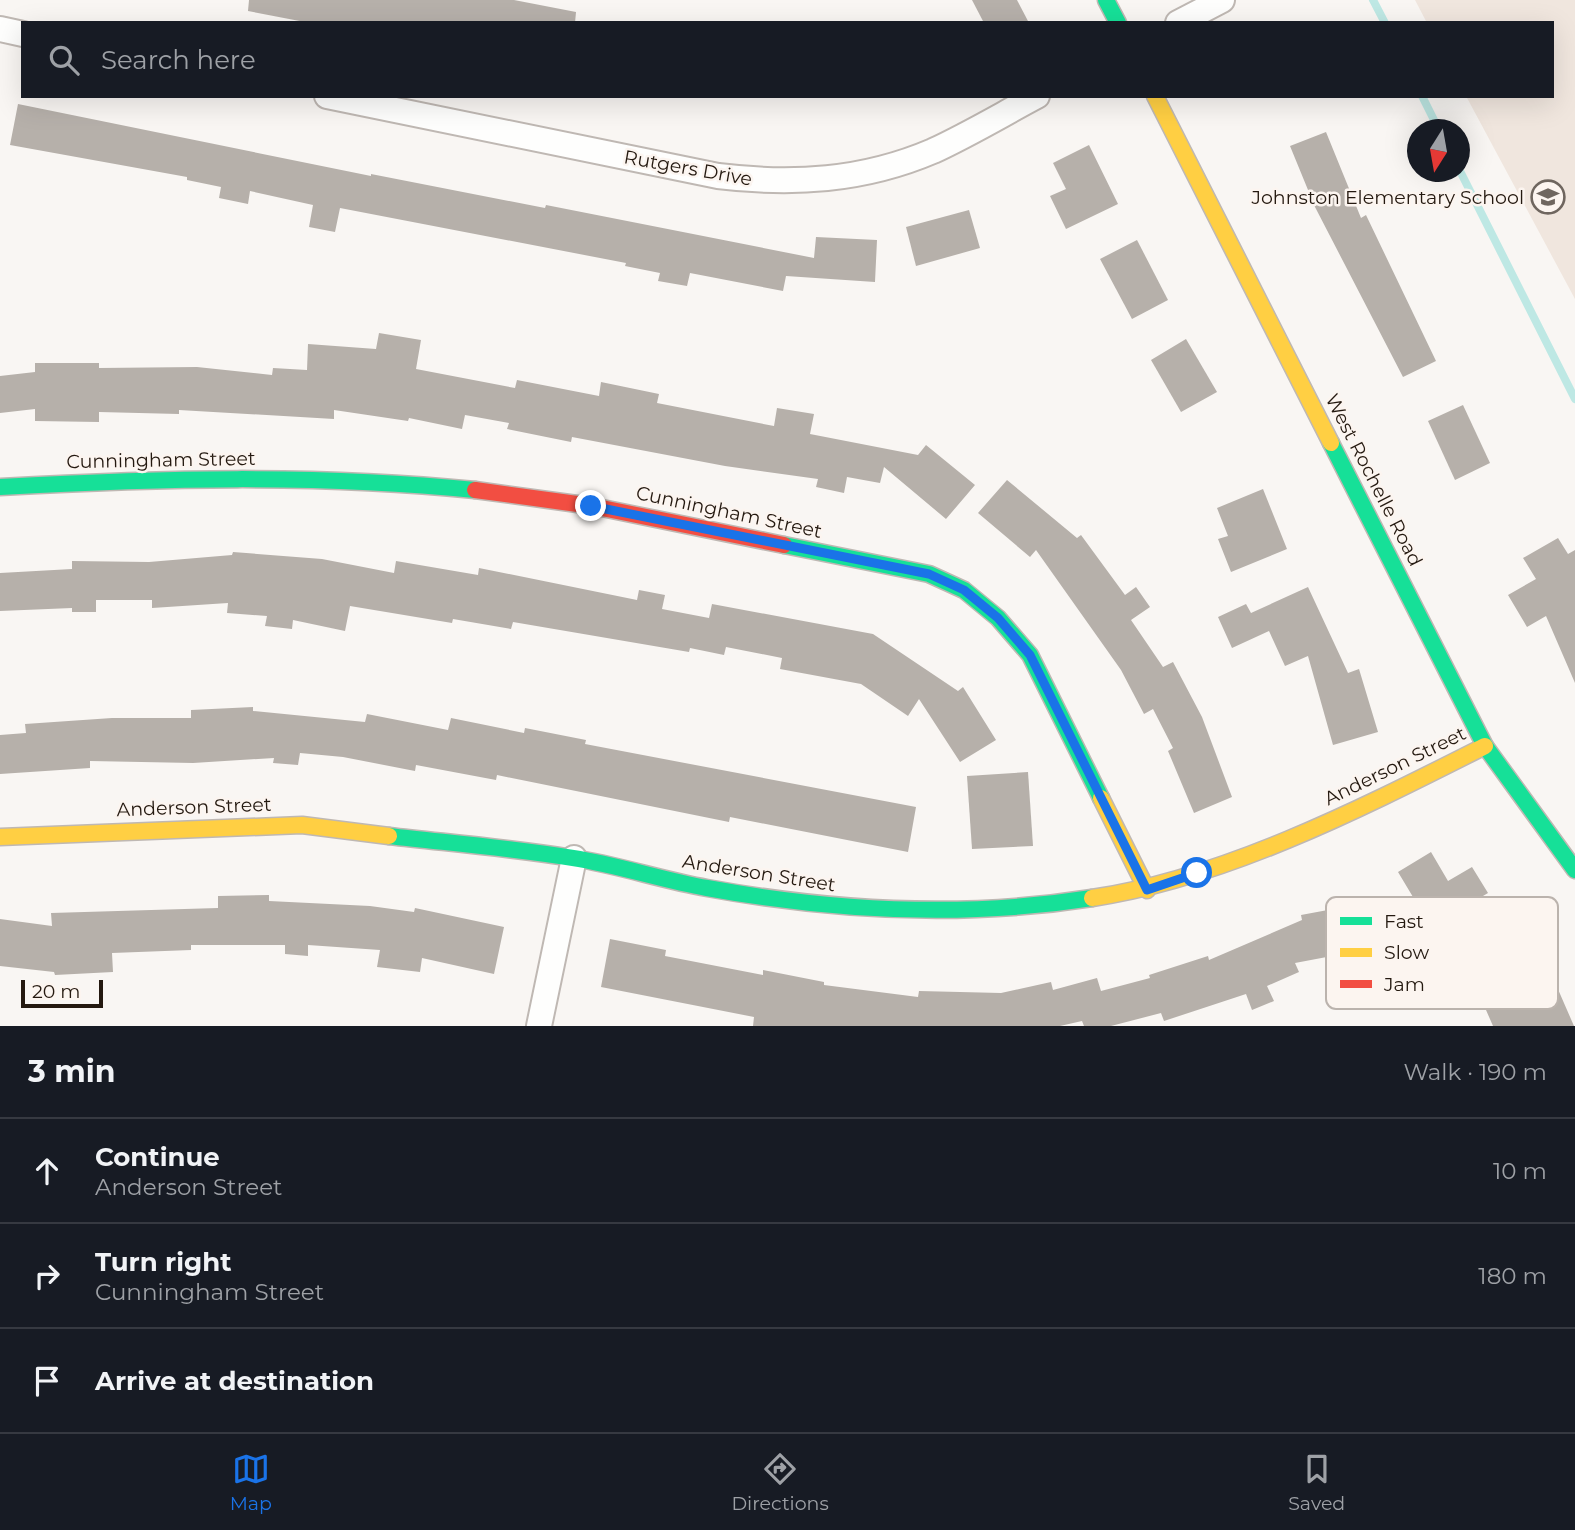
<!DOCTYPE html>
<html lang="en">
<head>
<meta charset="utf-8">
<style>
	:root { --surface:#171b24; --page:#20242c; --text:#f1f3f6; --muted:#9ea1a6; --line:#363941; --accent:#1a73e8 }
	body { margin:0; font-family:Montserrat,sans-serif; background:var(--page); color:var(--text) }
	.compass { position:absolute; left:1407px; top:119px; width:63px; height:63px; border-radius:50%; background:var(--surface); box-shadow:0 7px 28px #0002; rotate:191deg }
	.scale { position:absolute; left:21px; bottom:18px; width:82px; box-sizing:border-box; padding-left:7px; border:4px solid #241910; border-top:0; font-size:19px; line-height:24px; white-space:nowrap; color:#241910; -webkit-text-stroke:5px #fcf5f0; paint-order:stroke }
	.stop { position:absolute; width:21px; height:21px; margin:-16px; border:5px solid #1a73e8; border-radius:50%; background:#fff }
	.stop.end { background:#1a73e8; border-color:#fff; box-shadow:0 2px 7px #0008 }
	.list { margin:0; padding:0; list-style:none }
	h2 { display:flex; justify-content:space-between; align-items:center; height:91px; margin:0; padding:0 28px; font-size:30px }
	h2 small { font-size:23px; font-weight:400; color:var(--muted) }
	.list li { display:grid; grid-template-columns:46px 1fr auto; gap:21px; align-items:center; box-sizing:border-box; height:105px; padding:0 28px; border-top:2px solid var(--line) }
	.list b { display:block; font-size:26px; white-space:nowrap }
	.list p { margin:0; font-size:23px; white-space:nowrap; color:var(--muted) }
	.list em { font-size:23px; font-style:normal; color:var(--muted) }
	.icon { flex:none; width:38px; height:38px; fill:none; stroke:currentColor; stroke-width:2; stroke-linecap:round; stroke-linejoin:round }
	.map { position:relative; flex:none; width:1575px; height:1026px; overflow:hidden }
	.search { position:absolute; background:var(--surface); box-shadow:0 7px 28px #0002; left:21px; right:21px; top:21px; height:77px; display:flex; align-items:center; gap:18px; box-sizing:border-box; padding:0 24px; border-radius:0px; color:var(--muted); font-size:26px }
	.sheet { height:406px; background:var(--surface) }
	nav { display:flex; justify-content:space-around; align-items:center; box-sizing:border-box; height:98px; border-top:2px solid var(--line); background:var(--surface); font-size:19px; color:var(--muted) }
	nav a { display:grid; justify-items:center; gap:4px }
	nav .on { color:var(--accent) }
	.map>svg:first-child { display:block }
	.built { fill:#f0e6de }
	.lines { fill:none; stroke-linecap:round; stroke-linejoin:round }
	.stream { stroke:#bee8e4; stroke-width:8 }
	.building { fill:#b6b0aa }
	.street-casing { stroke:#bfb8b3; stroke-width:28 }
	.fast-casing { stroke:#bfb8b3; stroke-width:19 }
	.slow-casing { stroke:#bfb8b3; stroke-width:19 }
	.jam-casing { stroke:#bfb8b3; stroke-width:19 }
	.street { stroke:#fefefd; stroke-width:24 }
	.fast { stroke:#16e098; stroke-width:16 }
	.slow { stroke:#ffcf43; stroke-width:16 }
	.jam { stroke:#f24e42; stroke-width:16 }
	.route { stroke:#1a73e8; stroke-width:9 }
	.labels { text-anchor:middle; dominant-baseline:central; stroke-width:5; stroke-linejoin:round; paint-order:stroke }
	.street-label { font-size:19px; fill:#241910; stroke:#fcf5f0 }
	.poi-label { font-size:19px; fill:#241910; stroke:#fcf5f0; text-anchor:end }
	.key { fill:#fcf5f0; stroke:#bbb3ad; stroke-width:2 }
	.key-label { font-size:19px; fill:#241910 }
</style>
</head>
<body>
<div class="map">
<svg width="1575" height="1026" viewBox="0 0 1575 1026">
	<rect width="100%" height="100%" fill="#f9f6f3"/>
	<path class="built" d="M1415 0H1575V299L1466 96H1552V23H1427Z"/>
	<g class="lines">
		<g class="stream">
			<path d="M1373 0 1385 23"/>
			<path d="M1422 96 1439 130"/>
			<path d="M1460 171 1575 399"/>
		</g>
	</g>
	<g class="building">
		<path d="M249 0H514L576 12 575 23H310L248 11Z"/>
		<path d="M972 0H1017L1029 23H984Z"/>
		<path d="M18 104 371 176V174L545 208 546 205 814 258 816 237 877 240 875 282 786 276 783 291 690 273 687 286 658 281 660 273 625 266 626 263 340 208 335 232 309 227 313 205 250 191 248 204 219 198 221 187 187 180V177L10 145Z"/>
		<path d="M1326 132 1361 218 1366 215 1436 361 1403 377 1315 207 1290 146Z"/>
		<path d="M1089 145 1118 204 1066 229 1050 196 1066 189 1053 163Z"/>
		<path d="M969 210 980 248 916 266 906 227Z"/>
		<path d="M1137 240 1168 300 1132 319 1100 259Z"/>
		<path d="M379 333 421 340 416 369 515 388 517 380 599 396 601 382 659 394 657 403 774 426 777 408 814 414 810 434 918 455 926 445 975 485 946 519 884 467 880 483 847 477 844 493 816 487 818 479 725 466 572 437 571 442 507 429 509 423 465 415 462 429 409 418 408 421 334 410V419L179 410V414L99 412V422L35 421V409L0 413V376L35 372V363H99V368L197 367 272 375 273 368 307 370 308 344 376 349Z"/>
		<path d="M1186 339 1217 392 1181 412 1151 360Z"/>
		<path d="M1463 405 1490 463 1455 480 1428 421Z"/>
		<path d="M1007 480 1077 538 1081 535 1125 595 1136 587 1150 607 1131 620 1163 667 1173 662 1202 717 1232 797 1194 813 1168 751 1173 748 1153 709 1144 714 1121 670 1036 550 1030 557 978 513Z"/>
		<path d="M1263 489 1287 549 1231 572 1218 539 1228 536 1217 508Z"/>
		<path d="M1558 538 1568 554 1575 550V683L1546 616 1527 627 1508 595 1536 579 1523 558Z"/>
		<path d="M233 552 322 559 394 573 396 561 478 575 479 568 637 600 639 590 665 595 662 609 709 618 712 604 873 634 958 691 963 687 996 740 960 762 919 699 908 716 861 684 780 669 782 658 726 647 724 655 690 648 689 652 513 622 511 629 453 619 452 623 350 606 345 631 293 620 292 629 265 626 267 616 227 613 228 603 152 608V600H96V612H72V608L0 611V573L72 569V561L149 562 232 555Z"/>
		<path d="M1308 587 1348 673 1359 669 1378 732 1333 745 1308 656 1285 666 1269 631 1232 648 1218 617 1246 604 1251 613Z"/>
		<path d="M253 707V711L365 722 367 714 448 730 451 718 524 733 525 728 586 740 585 744 916 807 908 852 730 817 729 822 497 775 496 780 416 765 415 771 343 757 300 753 298 765 273 763 274 758 193 763 90 761V768L0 774V735L26 733 25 724 112 718H191V710Z"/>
		<path d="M1028 772 1033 846 972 849 967 776Z"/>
		<path d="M1431 852 1448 881 1472 867 1488 893 1431 927 1398 872Z"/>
		<path d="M269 895V901L370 906 414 912 415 908 504 927 494 974 422 958 420 972 377 967 380 950 308 945V956L285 954V945H191V950L112 953 113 972 55 975 54 972 0 966V919L52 926 51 913 218 908V896Z"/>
		<path d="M1360 904 1369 949 1295 963 1299 972 1267 986 1274 1001 1252 1010 1246 994 1164 1021 1161 1013 1111 1026H1084L1082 1021 1060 1026H753L754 1017 601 987 610 939 666 950 665 956 763 975V970L824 982V985L918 997 919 991 1001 993 1051 982 1053 990 1097 978 1101 991 1150 978 1149 975 1208 956 1209 960 1302 920 1301 915Z"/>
		<path d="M1507 926 1526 953 1509 965 1525 1001 1557 987 1574 1026H1493L1476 987 1456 1000 1437 973Z"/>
	</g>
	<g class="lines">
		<defs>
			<g id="street">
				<path d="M1178 23 1222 0"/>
				<path d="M0 29 23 34"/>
				<path d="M327 96 718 176C792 185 863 181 933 151 968 135 1003 114 1037 96"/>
				<path d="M539 1026 574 858"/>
			</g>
			<g id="fast">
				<path d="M1106 0 1118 23"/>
				<path d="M1331 443 1485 746 1575 870"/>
				<path d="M0 487C158 478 317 474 475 490"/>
				<path d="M784 545 929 574 964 590 998 618 1030 655 1101 798"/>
				<path d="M389 836C450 843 512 848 573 858 618 865 662 880 707 888 833 911 965 918 1092 898"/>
			</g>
			<g id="slow">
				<path d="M1155 96 1331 443"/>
				<path d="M1101 798 1147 890"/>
				<path d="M0 837 302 825 389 836"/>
				<path d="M1092 898C1226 878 1364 807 1485 746"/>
			</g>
			<path id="jam" d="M475 490 592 506 784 545"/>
		</defs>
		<use href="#street" class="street-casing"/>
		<use href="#fast" class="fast-casing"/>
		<use href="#slow" class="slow-casing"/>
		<use href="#jam" class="jam-casing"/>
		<use href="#street" class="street"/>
		<use href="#fast" class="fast"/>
		<use href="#slow" class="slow"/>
		<use href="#jam" class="jam"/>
	</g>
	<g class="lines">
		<path class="route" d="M591 506 929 574 964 590 998 618 1030 655 1147 890 1197 873"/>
	</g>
	<defs>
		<symbol id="school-ring" viewBox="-11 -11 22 22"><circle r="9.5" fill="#fcf5f0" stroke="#6f665f" stroke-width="1.5"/><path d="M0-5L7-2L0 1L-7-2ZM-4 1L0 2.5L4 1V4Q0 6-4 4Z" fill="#6f665f"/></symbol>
	</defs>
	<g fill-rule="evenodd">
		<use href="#school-ring" x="1529" y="178" width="38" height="38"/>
	</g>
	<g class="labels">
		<g class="street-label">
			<text transform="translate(688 168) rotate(10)">Rutgers Drive</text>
			<text transform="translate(161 460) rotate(-1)">Cunningham Street</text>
			<text transform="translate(1374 480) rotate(63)">West Rochelle Road</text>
			<text transform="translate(729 512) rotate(12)">Cunningham Street</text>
			<text transform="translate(1395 766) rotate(-26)">Anderson Street</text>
			<text transform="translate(194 807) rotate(-2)">Anderson Street</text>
			<text transform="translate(759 873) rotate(9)">Anderson Street</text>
		</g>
		<g class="poi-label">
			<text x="1524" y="197">Johnston Elementary School</text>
		</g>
	</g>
	<rect x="1326" y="897" width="232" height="112" rx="10" class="key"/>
	<rect x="1340" y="917" width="32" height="8" fill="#16e098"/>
	<rect x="1340" y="948" width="32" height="9" fill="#ffcf43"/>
	<rect x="1340" y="980" width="32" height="8" fill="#f24e42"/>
	<g class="key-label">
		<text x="1384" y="928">Fast</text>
		<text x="1384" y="959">Slow</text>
		<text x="1384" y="991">Jam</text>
	</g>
</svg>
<svg class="compass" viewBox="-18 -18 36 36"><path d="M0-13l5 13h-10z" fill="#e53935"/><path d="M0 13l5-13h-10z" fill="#9ea1a6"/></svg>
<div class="scale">20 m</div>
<div class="stop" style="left:1197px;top:873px"></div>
<div class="stop end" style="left:591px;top:506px"></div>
<div class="search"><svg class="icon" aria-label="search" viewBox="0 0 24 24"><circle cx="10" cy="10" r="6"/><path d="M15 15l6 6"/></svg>Search here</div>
</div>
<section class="sheet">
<h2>3 min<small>Walk · 190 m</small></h2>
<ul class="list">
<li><svg class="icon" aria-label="ahead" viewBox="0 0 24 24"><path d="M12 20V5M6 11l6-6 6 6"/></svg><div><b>Continue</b><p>Anderson Street</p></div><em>10 m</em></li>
<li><svg class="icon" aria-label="right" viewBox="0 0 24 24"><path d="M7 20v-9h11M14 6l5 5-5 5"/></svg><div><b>Turn right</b><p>Cunningham Street</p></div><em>180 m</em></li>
<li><svg class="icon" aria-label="arrive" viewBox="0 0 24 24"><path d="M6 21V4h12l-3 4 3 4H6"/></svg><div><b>Arrive at destination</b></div></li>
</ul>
</section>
<nav>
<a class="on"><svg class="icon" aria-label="map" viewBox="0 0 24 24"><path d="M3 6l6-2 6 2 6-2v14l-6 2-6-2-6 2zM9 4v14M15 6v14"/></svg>Map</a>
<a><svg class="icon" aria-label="directions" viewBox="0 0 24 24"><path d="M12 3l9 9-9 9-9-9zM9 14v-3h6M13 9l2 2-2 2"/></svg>Directions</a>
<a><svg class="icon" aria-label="saved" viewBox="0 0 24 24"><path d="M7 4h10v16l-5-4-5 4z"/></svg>Saved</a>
</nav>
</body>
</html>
